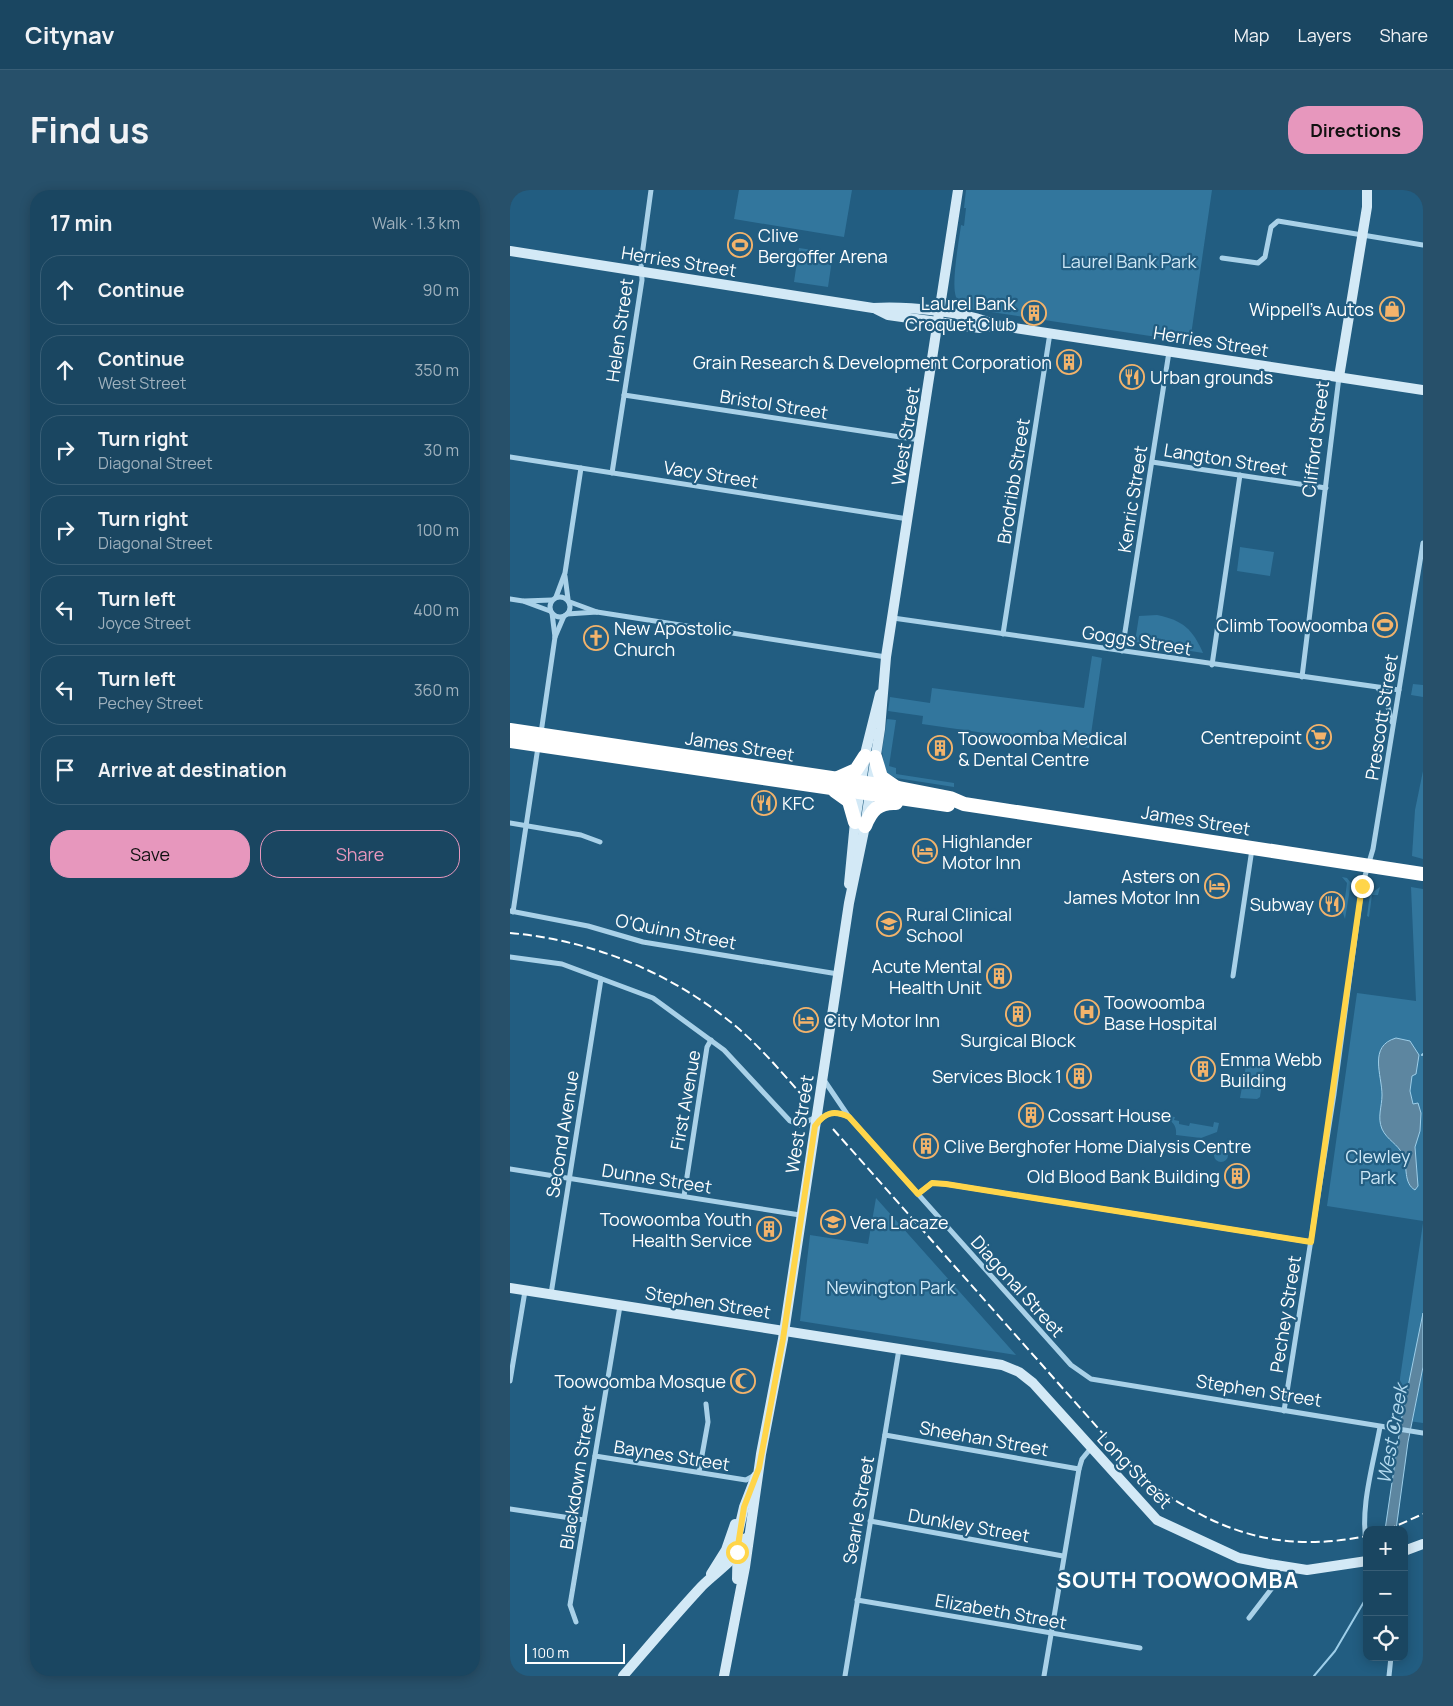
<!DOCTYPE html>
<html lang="en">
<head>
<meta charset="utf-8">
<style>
	:root { --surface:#1a4661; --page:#27506a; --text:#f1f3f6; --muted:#9fb1bd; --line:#385e76; --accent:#e797bd }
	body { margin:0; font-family:Manrope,sans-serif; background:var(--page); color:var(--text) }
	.controls { position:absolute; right:15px; bottom:15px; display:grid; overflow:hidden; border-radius:10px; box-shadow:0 2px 12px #0003 }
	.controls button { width:45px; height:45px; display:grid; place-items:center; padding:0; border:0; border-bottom:1px solid var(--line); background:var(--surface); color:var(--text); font:25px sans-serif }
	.scale { position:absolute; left:15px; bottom:12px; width:100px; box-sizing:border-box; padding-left:5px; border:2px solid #fff; border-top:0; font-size:14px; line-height:18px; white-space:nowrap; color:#fff; -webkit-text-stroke:4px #225d81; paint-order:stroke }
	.stop { position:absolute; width:15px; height:15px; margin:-11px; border:4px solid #ffd54a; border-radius:50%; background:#fff }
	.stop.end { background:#ffd54a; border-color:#fff; box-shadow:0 1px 5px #0008 }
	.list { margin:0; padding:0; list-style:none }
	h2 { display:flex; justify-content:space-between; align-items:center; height:65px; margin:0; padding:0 20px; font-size:21px }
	h2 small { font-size:16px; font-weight:400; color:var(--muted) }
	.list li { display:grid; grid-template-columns:32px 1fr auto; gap:15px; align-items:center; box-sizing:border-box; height:70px; margin:0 10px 10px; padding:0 10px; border:1px solid var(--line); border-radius:20px }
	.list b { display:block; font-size:19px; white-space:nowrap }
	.list p { margin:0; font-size:16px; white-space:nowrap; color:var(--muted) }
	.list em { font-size:16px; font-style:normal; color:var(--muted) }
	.actions { display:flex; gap:10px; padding:15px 20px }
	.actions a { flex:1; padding:11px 0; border:1px solid var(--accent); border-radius:20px; text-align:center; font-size:18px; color:var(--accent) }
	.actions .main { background:var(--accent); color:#111 }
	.icon { flex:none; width:28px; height:28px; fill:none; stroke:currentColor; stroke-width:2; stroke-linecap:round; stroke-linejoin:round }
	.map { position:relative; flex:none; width:913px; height:1486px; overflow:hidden; border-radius:20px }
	header { display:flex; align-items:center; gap:30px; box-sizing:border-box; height:70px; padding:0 25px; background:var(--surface); border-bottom:1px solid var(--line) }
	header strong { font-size:24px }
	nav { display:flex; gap:28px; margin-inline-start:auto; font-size:18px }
	.intro { display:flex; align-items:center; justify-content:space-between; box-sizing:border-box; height:120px; padding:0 30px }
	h1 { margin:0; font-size:35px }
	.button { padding:12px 22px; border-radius:20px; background:var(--accent); color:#111; font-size:18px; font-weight:700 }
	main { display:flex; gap:30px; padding:0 30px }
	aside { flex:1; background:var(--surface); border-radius:20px; box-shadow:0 2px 12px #0003 }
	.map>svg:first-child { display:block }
	.green { fill:#32769d }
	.water { fill:#5d86a0; stroke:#9dcee9 }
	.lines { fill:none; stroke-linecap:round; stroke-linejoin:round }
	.stream { stroke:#9dcee9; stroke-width:2 }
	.street { stroke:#a9d1e8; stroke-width:5 }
	.secondary { stroke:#d3e9f6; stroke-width:10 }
	.highway { stroke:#fff; stroke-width:14 }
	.rail { stroke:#fff; stroke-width:2; stroke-dasharray:9 4; stroke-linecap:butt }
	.route { stroke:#ffd54a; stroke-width:6 }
	.labels { text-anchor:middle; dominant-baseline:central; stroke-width:4.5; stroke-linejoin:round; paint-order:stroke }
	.poi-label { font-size:18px; fill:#fff; stroke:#225d81; text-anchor:start }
	.street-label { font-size:18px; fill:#fff; stroke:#225d81 }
	.park-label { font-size:18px; fill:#cde7f6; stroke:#225d81 }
	.water-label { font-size:19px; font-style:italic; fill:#b4daef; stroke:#225d81 }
	.district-label { font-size:22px; font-weight:bold; letter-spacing:1px; fill:#fff; stroke:#225d81 }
</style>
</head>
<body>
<header>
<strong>Citynav</strong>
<nav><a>Map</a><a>Layers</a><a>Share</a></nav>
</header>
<div class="intro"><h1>Find us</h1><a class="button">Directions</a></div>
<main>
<aside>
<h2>17 min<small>Walk · 1.3 km</small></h2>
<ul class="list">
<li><svg class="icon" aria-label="ahead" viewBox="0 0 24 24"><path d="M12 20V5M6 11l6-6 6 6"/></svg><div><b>Continue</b></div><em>90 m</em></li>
<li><svg class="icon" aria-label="ahead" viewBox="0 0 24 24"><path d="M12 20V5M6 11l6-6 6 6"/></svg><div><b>Continue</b><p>West Street</p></div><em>350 m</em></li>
<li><svg class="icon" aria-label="right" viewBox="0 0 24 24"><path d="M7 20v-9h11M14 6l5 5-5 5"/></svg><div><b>Turn right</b><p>Diagonal Street</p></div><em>30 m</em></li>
<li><svg class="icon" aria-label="right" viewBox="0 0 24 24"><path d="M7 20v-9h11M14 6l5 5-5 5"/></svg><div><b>Turn right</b><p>Diagonal Street</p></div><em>100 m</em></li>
<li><svg class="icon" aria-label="left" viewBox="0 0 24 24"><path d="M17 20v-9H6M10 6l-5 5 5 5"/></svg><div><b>Turn left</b><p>Joyce Street</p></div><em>400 m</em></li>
<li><svg class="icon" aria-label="left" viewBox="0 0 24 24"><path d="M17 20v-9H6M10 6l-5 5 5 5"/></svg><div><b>Turn left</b><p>Pechey Street</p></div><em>360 m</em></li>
<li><svg class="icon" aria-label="arrive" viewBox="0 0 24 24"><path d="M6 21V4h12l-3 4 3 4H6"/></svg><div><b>Arrive at destination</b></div></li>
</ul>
<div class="actions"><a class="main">Save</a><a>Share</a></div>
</aside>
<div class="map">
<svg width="913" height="1486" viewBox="0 0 913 1486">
	<rect width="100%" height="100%" fill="#225d81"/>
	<g class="green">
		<path d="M229 0H342L334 47 224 29Z"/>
		<path d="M456 0H702L680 152 461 119C455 117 449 114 446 107 441 93 449 51 451 35L454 36 456 18H454Z"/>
		<path d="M289 58 323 63 318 97 284 92Z"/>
		<path d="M730 357 764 362 760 386 727 381Z"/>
		<path d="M647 425C673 430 683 440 693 463L625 452 629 426Z"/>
		<path d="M582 466 592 468 579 558 412 534 413 526 378 521 380 507 420 513 422 498 574 518Z"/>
		<path d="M903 494 913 495V507L901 505Z"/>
		<path d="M377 529 386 530 379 576 386 578V584L444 593V597L386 588 375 582 372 561Z"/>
		<path d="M913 581V669L902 666 905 620Z"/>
		<path d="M832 687 837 688 841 693 835 729 833 723 837 693Z"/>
		<path d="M870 697 868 705H862L859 727 857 726 860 704Z"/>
		<path d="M901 697 913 699V1031L817 1016 847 803 906 811Z"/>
		<path d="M737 871 751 873 754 877 750 907 747 909 730 908Z"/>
		<path d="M645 920 656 926 665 927 664 930 669 931V934L679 936 680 933 703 937 704 932 709 933 707 942 691 948 666 945C668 931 655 927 644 926Z"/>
		<circle cx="711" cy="965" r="7"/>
		<path d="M366 1008 506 1165 290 1131 300 1045 358 1054Z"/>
		<path d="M913 1033V1233L884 1229Z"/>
	</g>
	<g class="water">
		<path d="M886 848 900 851 909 865 906 884 902 886 900 901 903 914 908 913 911 923 910 941 905 957 908 996 905 1000C893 993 898 977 893 965 888 954 877 950 872 939 867 927 872 917 872 905 872 885 858 856 886 848Z"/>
		<path d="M913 1123V1177L898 1252 886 1340H875L891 1231Z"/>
	</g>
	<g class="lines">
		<g class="stream">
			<path d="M912 865 913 864"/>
			<path d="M804 1486 825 1461 855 1410"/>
		</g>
		<g class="street">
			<path d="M712 68 748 73 755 67 761 37 768 31 913 55"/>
			<path d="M114 205 410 250"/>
			<path d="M0 267 398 329"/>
			<path d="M642 272 816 298"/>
			<path d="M102 283 132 90 131 73 141 0"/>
			<path d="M55 386 58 409"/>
			<circle cx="50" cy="417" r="10"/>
			<path d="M46 407 55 383 71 278"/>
			<path d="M0 409 13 411 40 421"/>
			<path d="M14 411 42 410"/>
			<path d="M60 412 87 422"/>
			<path d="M57 424 87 422 376 467"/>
			<path d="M383 428 889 500"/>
			<path d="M493 444 540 143"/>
			<path d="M45 447 54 426"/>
			<path d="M612 461 659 162"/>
			<path d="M702 475 730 285"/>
			<path d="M792 487 829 187"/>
			<path d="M868 498 876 510 882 532"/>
			<path d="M31 543 45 447 42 423"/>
			<path d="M0 633 71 645 90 652"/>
			<path d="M0 721 78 736 133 752 328 784"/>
			<path d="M3 722 28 557"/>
			<path d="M0 767 52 774 143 808 214 860 280 931 290 935 306 927"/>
			<path d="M723 786 742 659"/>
			<path d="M314 890 339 927 561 1175 581 1189 913 1243"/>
			<path d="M307 933C318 921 325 921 339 927"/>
			<path d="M0 979 290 1025"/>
			<path d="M408 1004 422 993 436 994 801 1052"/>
			<path d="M174 1006 197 857 201 850"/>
			<path d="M41 1104 91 789"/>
			<path d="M0 1191 15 1101"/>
			<path d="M774 1221 824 904 852 696 863 659 913 353"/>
			<path d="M375 1245 569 1279"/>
			<path d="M85 1266 236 1290 245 1285"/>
			<path d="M189 1282 198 1232 196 1214"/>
			<path d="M0 1319 74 1330"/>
			<path d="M360 1331 553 1366"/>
			<path d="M857 1359C849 1319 863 1276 870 1237"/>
			<path d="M894 1370V1380"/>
			<path d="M347 1410 630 1458"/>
			<path d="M739 1428 766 1393 770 1376"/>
			<path d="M66 1432 60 1415 110 1116"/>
			<path d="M335 1486 389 1159"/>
			<path d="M534 1486 569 1279 572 1269 581 1258"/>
			<path d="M879 1486 881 1467"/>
		</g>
		<g class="secondary">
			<path d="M0 61 363 118C396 116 454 121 485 135L913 200"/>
			<path d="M366 119 378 125 470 138 485 135"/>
			<path d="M829 187 857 17V0"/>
			<path d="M339 694 345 632 356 560 370 504"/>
			<path d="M0 1098 492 1175 509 1182 523 1193 647 1330 729 1368 759 1374 797 1380 857 1371"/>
			<path d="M894 1361 913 1354"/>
			<path d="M201 1384 216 1360 225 1334"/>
			<path d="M227 1389 228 1343 234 1317 246 1286"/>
			<path d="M113 1486C139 1456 165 1425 192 1396 207 1381 229 1368 236 1348"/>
			<path d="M214 1486 235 1377 251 1264 273 1149 339 713 355 636 370 539 376 467 448 0"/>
		</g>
		<g class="highway">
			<path d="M0 540 389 598 440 608 454 614 913 684"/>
			<path d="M0 551 438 615"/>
			<path d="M365 567 371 587 384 596"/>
			<path d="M328 588 346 580 355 566"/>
			<path d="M325 601 339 611 345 632"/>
			<path d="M355 636C361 621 368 612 386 613"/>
		</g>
		<g class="rail">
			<path d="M0 743C81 750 160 782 223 834 250 856 274 885 297 911"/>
			<path d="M323 939 634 1290C708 1341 766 1364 857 1346"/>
			<path d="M877 1340 913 1324"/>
		</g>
	</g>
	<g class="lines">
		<path class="route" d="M227 1362 234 1317 249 1278 273 1149 305 936C315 922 324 920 339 927L408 1004 422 993 436 994 801 1052 852 696"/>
	</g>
	<defs>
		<symbol id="stadium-ring" viewBox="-11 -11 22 22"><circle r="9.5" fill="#225d81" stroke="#f3b36b" stroke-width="1.5"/><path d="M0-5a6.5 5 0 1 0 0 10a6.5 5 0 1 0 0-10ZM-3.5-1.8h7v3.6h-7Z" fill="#f3b36b"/></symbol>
		<symbol id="shop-ring" viewBox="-11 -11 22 22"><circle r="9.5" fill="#225d81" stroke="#f3b36b" stroke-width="1.5"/><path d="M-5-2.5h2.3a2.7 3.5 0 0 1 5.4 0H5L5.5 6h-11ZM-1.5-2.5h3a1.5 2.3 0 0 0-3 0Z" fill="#f3b36b"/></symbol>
		<symbol id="building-ring" viewBox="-11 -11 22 22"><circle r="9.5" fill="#225d81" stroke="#f3b36b" stroke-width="1.5"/><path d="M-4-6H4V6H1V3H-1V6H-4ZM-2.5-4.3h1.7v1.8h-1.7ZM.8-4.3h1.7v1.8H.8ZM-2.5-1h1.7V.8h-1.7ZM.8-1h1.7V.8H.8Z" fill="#f3b36b"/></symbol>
		<symbol id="restaurant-ring" viewBox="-11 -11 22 22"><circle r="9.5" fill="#225d81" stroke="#f3b36b" stroke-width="1.5"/><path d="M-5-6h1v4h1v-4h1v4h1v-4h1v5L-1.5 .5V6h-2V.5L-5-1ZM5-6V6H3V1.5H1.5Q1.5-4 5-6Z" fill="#f3b36b"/></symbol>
		<symbol id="church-ring" viewBox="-11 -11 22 22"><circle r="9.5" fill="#225d81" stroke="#f3b36b" stroke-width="1.5"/><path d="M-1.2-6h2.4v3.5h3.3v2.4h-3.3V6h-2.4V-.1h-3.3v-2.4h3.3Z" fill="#f3b36b"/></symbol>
		<symbol id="supermarket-ring" viewBox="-11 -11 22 22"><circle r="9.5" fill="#225d81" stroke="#f3b36b" stroke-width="1.5"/><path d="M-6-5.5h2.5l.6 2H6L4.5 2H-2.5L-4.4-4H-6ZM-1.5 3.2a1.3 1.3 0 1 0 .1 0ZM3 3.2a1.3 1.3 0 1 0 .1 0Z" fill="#f3b36b"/></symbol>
		<symbol id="hotel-ring" viewBox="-11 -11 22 22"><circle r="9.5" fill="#225d81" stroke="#f3b36b" stroke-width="1.5"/><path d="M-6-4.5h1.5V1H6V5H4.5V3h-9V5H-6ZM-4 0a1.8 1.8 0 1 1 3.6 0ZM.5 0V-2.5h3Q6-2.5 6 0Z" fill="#f3b36b"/></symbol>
		<symbol id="university-ring" viewBox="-11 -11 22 22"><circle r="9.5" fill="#225d81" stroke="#f3b36b" stroke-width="1.5"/><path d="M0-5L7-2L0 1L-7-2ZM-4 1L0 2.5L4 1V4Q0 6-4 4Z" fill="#f3b36b"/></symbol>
		<symbol id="hospital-ring" viewBox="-11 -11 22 22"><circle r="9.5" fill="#225d81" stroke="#f3b36b" stroke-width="1.5"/><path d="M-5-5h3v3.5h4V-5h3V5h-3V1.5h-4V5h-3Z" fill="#f3b36b"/></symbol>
		<symbol id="school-ring" viewBox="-11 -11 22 22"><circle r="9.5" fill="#225d81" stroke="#f3b36b" stroke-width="1.5"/><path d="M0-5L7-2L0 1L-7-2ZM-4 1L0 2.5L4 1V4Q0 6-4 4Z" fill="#f3b36b"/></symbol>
		<symbol id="mosque-ring" viewBox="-11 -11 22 22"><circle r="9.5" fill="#225d81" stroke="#f3b36b" stroke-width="1.5"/><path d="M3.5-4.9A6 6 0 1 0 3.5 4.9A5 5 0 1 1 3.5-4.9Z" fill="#f3b36b"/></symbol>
	</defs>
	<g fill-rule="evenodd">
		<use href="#stadium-ring" x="216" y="41" width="28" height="28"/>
		<use href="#shop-ring" x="868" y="105" width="28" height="28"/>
		<use href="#building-ring" x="510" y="109" width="28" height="28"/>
		<use href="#building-ring" x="545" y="158" width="28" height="28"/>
		<use href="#restaurant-ring" x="608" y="173" width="28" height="28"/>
		<use href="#stadium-ring" x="861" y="421" width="28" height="28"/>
		<use href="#church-ring" x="72" y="434" width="28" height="28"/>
		<use href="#supermarket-ring" x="795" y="533" width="28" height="28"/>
		<use href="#building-ring" x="416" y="544" width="28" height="28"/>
		<use href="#restaurant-ring" x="240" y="599" width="28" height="28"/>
		<use href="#hotel-ring" x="401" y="647" width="28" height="28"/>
		<use href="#hotel-ring" x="693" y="682" width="28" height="28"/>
		<use href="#restaurant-ring" x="808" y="700" width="28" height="28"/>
		<use href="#university-ring" x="365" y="720" width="28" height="28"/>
		<use href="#building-ring" x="475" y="772" width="28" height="28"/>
		<use href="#hospital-ring" x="563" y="808" width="28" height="28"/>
		<use href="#building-ring" x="494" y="810" width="28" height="28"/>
		<use href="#hotel-ring" x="282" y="816" width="28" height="28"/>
		<use href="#building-ring" x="679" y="865" width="28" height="28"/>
		<use href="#building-ring" x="555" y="872" width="28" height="28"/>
		<use href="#building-ring" x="507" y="911" width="28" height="28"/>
		<use href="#building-ring" x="402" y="942" width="28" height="28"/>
		<use href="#building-ring" x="713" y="972" width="28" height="28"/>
		<use href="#school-ring" x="309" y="1018" width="28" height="28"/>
		<use href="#building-ring" x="245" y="1025" width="28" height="28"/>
		<use href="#mosque-ring" x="219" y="1177" width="28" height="28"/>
	</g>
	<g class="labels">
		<g class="poi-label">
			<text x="248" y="45">Clive<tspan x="248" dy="21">Bergoffer Arena</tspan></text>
			<text x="506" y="113" text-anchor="end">Laurel Bank<tspan x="506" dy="21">Croquet Club</tspan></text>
			<text x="864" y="119" text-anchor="end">Wippell's Autos</text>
			<text x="542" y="172" text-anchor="end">Grain Research &amp; Development Corporation</text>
			<text x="640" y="187">Urban grounds</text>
			<text x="858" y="435" text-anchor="end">Climb Toowoomba</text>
			<text x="104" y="438">New Apostolic<tspan x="104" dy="21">Church</tspan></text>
			<text x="792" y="547" text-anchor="end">Centrepoint</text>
			<text x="448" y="548">Toowoomba Medical<tspan x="448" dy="21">&amp; Dental Centre</tspan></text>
			<text x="272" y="613">KFC</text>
			<text x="432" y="651">Highlander<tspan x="432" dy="21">Motor Inn</tspan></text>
			<text x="690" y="686" text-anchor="end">Asters on<tspan x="690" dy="21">James Motor Inn</tspan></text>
			<text x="804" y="714" text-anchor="end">Subway</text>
			<text x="396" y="724">Rural Clinical<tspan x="396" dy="21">School</tspan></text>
			<text x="472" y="776" text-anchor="end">Acute Mental<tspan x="472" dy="21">Health Unit</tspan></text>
			<text x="594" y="812">Toowoomba<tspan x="594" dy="21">Base Hospital</tspan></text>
			<text x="314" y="830">City Motor Inn</text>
			<text x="508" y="850" text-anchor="middle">Surgical Block</text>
			<text x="710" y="869">Emma Webb<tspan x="710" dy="21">Building</tspan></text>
			<text x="552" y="886" text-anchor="end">Services Block 1</text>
			<text x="538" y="925">Cossart House</text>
			<text x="434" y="956">Clive Berghofer Home Dialysis Centre</text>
			<text x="710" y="986" text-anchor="end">Old Blood Bank Building</text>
			<text x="242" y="1029" text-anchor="end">Toowoomba Youth<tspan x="242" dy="21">Health Service</tspan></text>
			<text x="340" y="1032">Vera Lacaze</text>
			<text x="216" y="1191" text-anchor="end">Toowoomba Mosque</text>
		</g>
		<g class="street-label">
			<text transform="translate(169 71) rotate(9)">Herries Street</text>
			<text transform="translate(109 140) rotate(-82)">Helen Street</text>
			<text transform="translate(701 151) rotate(9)">Herries Street</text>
			<text transform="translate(264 214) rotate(9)">Bristol Street</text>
			<text transform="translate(395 246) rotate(-81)">West Street</text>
			<text transform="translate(805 249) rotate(-83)">Clifford Street</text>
			<text transform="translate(716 269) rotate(9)">Langton Street</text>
			<text transform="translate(201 284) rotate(9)">Vacy Street</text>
			<text transform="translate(503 291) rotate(-81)">Brodribb Street</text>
			<text transform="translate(622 309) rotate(-81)">Kenric Street</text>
			<text transform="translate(627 450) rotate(9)">Goggs Street</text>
			<text transform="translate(871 527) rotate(-81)">Prescott Street</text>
			<text transform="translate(230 556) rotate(9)">James Street</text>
			<text transform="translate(686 630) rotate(9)">James Street</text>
			<text transform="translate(166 741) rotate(11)">O'Quinn Street</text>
			<text transform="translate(175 910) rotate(-80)">First Avenue</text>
			<text transform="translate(289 934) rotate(-81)">West Street</text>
			<text transform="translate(52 944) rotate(-81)">Second Avenue</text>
			<text transform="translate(147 988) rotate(9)">Dunne Street</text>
			<text transform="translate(508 1096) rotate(48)">Diagonal Street</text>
			<text transform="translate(198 1112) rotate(9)">Stephen Street</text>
			<text transform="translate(775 1124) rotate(-81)">Pechey Street</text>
			<text transform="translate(749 1200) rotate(9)">Stephen Street</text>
			<text transform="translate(474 1248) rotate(10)">Sheehan Street</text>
			<text transform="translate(162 1265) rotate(9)">Baynes Street</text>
			<text transform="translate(625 1280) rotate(46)">Long Street</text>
			<text transform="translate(67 1287) rotate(-81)">Blackdown Street</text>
			<text transform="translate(348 1320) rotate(-80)">Searle Street</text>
			<text transform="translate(459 1335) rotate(10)">Dunkley Street</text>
			<text transform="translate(491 1421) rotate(10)">Elizabeth Street</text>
		</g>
		<g class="park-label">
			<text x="619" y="71">Laurel Bank Park</text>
			<text x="868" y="966">Clewley<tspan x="868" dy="21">Park</tspan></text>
			<text x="381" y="1097">Newington Park</text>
		</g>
		<g class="water-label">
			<text transform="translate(882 1244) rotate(-80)">West Creek</text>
		</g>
		<g class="district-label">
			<text x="668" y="1390">SOUTH TOOWOOMBA</text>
		</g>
	</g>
</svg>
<div class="controls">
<button>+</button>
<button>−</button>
<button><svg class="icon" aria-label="locate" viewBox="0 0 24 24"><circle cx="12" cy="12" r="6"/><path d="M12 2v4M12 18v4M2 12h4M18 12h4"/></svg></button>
</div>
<div class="scale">100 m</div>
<div class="stop" style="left:227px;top:1362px"></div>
<div class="stop end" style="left:852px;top:696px"></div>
</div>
</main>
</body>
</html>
